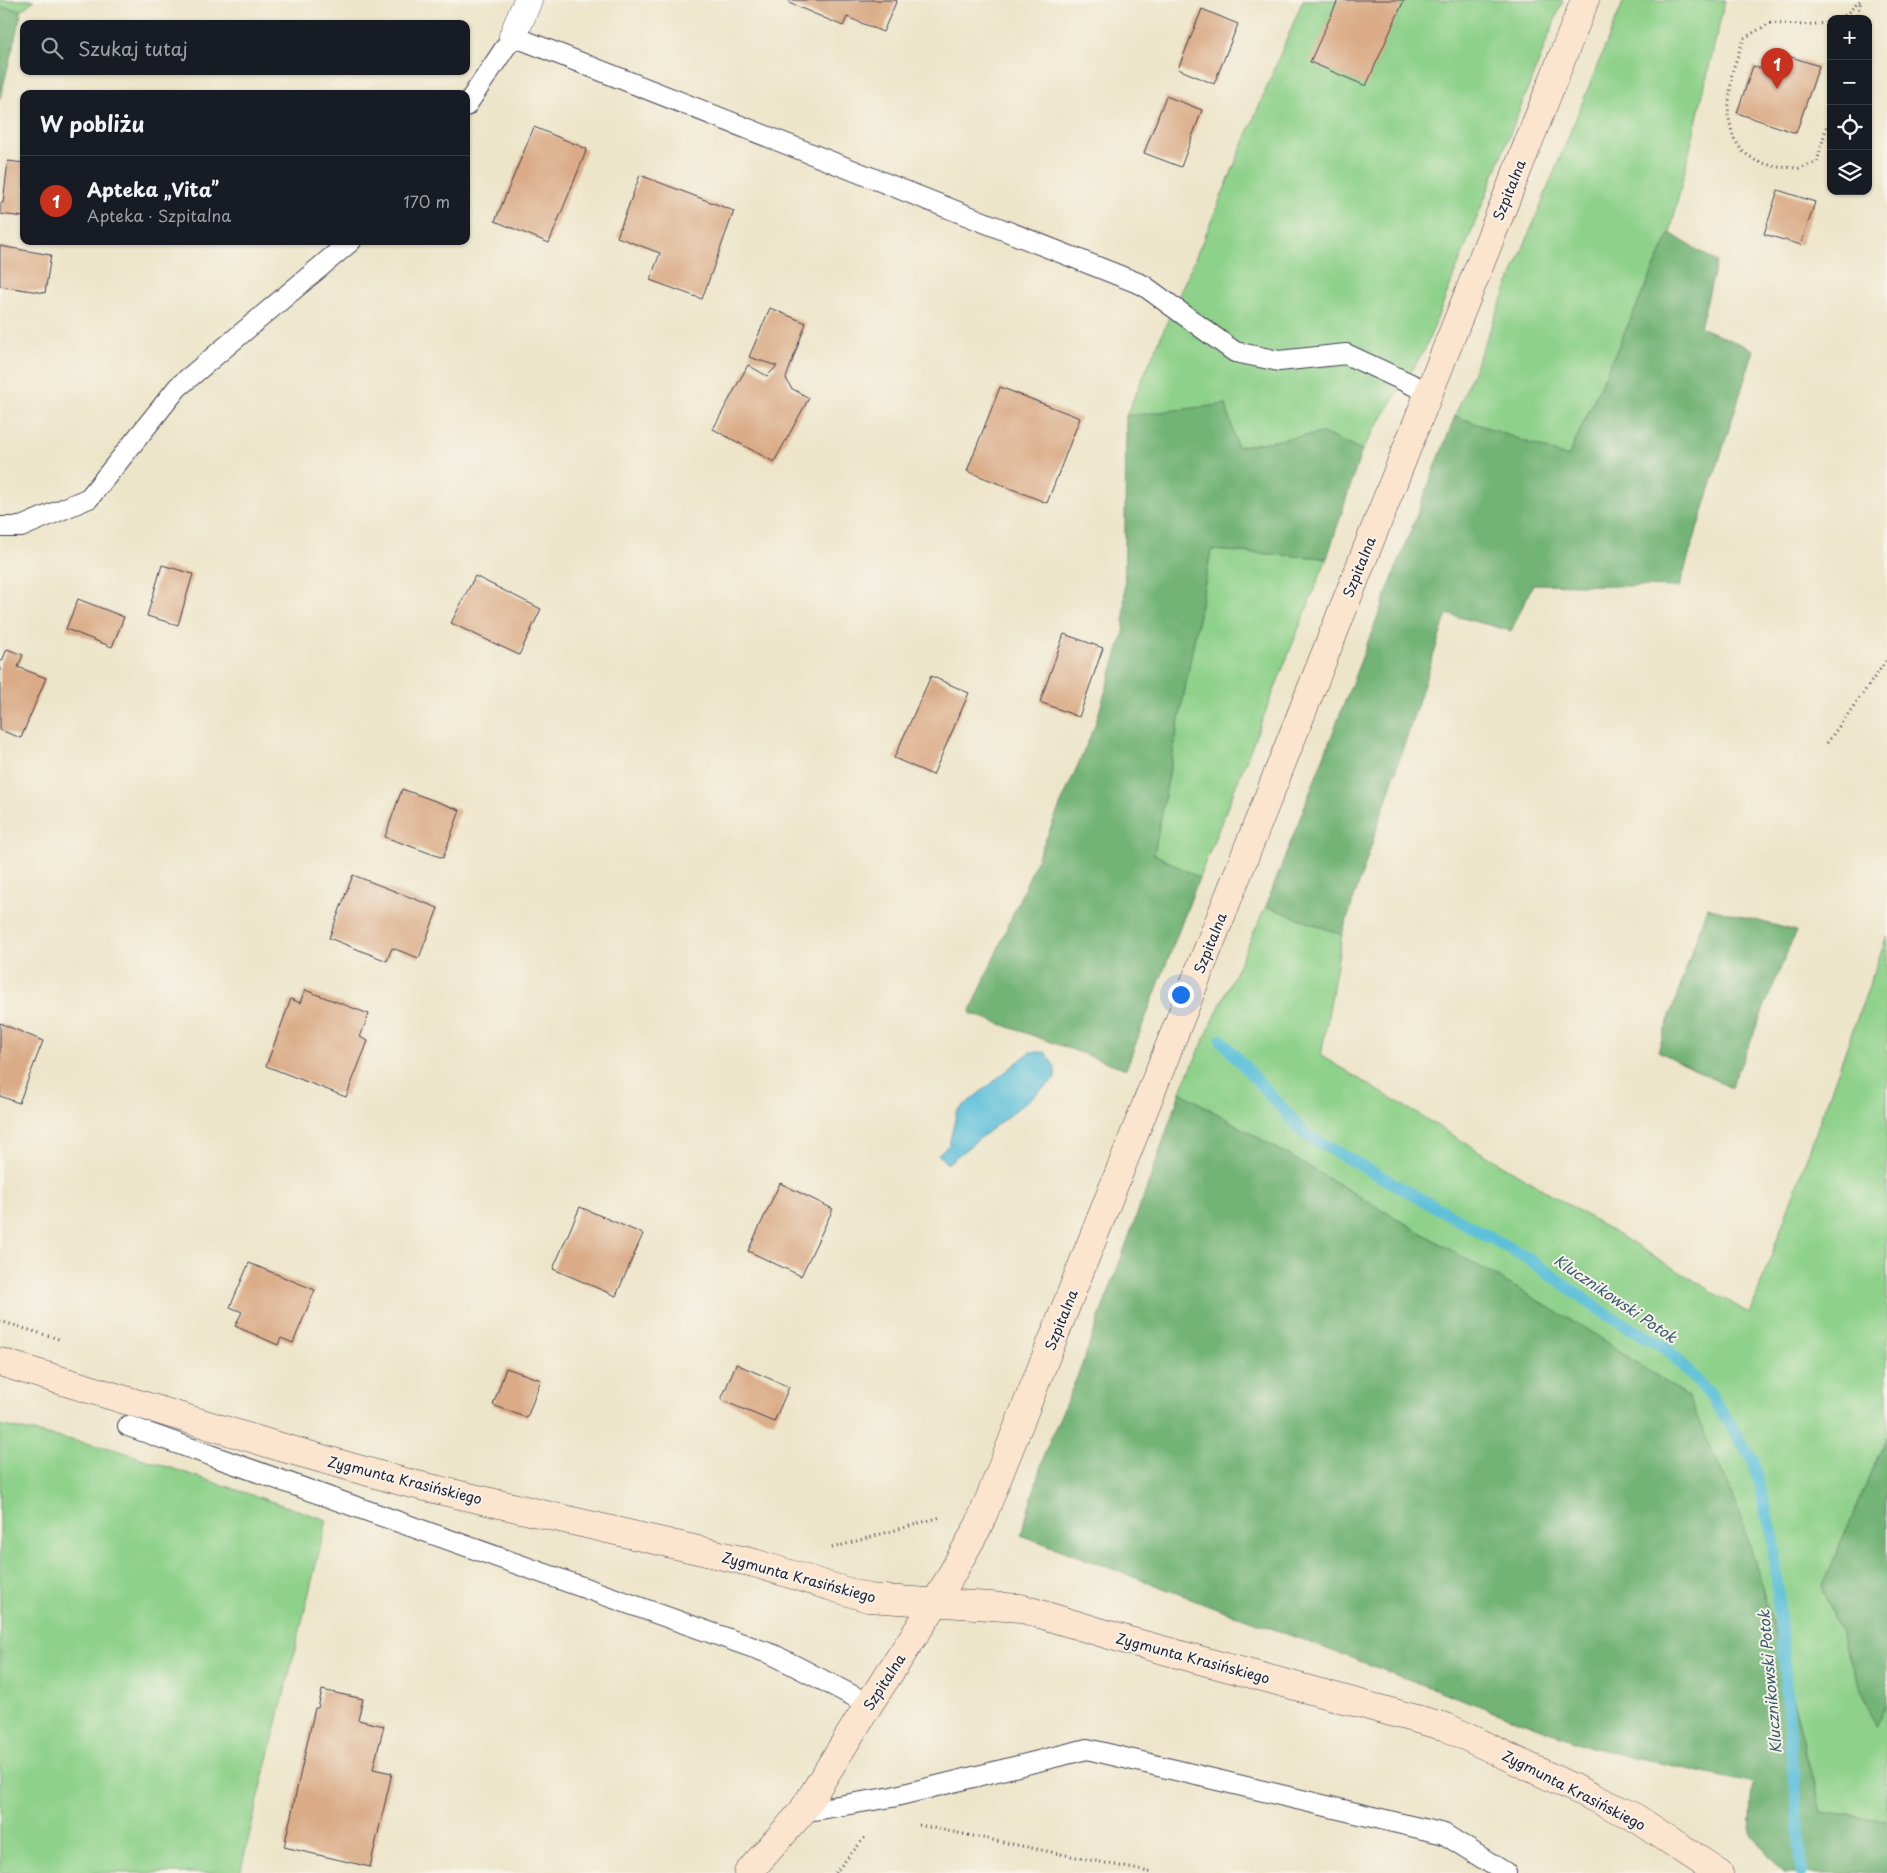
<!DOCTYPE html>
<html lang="pl">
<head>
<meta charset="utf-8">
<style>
	:root { --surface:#171b24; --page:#20242c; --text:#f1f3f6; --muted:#9ea1a6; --line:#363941; --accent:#c8321e }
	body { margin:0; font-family:"Playpen Sans",sans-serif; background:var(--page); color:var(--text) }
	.controls { position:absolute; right:15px; top:15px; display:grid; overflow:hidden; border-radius:10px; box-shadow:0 1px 4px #0004 }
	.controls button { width:45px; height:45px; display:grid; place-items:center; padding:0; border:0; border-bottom:1px solid var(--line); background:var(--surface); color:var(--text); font:25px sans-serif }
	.you { position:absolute; left:1180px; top:994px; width:18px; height:18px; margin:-12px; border:4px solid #fff; border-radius:50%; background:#1a73e8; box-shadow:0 0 0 8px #1a73e833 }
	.badge { display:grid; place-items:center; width:32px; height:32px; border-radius:50%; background:var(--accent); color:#fff; font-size:16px; font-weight:700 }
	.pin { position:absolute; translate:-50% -41px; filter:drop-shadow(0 1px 2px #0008) }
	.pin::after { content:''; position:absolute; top:26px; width:18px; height:15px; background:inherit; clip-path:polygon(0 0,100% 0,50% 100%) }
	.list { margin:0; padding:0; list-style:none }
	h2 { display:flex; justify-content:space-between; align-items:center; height:65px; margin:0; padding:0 20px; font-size:21px }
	h2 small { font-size:16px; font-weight:400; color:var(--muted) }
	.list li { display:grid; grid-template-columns:32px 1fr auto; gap:15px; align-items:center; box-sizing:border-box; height:90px; padding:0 20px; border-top:1px solid var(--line) }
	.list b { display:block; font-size:19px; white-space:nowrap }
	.list p { margin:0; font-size:16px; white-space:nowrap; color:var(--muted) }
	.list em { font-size:16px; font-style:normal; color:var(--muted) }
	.icon { flex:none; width:28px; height:28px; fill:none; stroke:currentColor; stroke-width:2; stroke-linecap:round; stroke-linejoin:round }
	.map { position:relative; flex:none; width:1887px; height:1873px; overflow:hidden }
	.search { position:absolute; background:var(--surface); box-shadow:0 1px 4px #0004; left:20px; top:20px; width:450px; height:55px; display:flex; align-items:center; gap:12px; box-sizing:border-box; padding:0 18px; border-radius:10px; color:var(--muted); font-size:19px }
	.panel { position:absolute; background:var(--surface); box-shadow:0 1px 4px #0004; left:20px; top:90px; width:450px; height:155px; border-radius:10px }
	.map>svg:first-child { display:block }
	.green { fill:#8ed18a; stroke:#587a62 }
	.forest { fill:#72b376; stroke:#4a6a58 }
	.water { fill:#5bc0d9; stroke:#3e718a }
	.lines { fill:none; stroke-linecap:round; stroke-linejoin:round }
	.stream { stroke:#5bc0d9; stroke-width:12 }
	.building { fill:#daab86 }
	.lane-casing { stroke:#403f50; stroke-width:22 }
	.street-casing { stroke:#403f50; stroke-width:29 }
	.secondary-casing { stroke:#403f50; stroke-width:29 }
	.path { stroke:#403f50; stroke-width:3; stroke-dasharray:1 4; stroke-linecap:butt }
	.lane { stroke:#fff; stroke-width:20 }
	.street { stroke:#fff; stroke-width:28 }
	.secondary { stroke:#fbe5cf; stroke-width:28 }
	.labels { text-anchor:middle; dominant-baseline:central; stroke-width:4; stroke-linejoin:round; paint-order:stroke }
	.street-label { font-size:14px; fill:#22223b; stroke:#f7f3e8 }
	.water-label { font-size:15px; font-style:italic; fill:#365972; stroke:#f7f3e8 }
</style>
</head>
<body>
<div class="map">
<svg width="1887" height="1873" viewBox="0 0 1887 1873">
	<rect width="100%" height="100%" fill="#f7f3e8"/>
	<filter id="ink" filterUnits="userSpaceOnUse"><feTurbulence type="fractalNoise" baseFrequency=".02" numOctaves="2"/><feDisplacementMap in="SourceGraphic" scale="10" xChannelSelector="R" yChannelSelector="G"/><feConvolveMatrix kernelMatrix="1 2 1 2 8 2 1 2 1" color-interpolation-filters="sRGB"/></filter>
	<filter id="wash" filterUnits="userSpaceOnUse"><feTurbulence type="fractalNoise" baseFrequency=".0096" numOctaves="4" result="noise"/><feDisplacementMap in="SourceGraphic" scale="20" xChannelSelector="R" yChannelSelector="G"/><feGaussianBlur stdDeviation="1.12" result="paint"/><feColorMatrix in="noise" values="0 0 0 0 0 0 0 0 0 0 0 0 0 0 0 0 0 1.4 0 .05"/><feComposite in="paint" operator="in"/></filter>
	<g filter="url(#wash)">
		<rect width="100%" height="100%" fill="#ede5c9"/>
		<g class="green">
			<path d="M0 0H34L22 10 0 7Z"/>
			<path d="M1303 0H1563L1425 349 1362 450 1322 433 1236 447 1126 416 1207 231Z"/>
			<path d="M1624 0H1725L1670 233 1568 457 1455 416Z"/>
			<path d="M1211 550 1327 558 1199 878 1154 854Z"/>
			<path d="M1266 906 1342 935 1321 1056 1750 1314 1887 936V1436L1822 1586 1876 1726 1887 1701V1821L1822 1811 1763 1588 1688 1397 1593 1333 1180 1092Z"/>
			<path d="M0 1425 114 1449 327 1520 240 1873H0Z"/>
		</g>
		<g class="forest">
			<path d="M0 7 22 10 0 99Z"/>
			<path d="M1670 233 1717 262 1700 327 1754 350 1679 587 1533 584 1511 631 1447 614 1342 935 1266 906 1455 416 1568 457Z"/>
			<path d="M1226 404 1237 447 1322 433 1362 450 1327 558 1211 550 1154 854 1199 878 1126 1069 970 1013 1094 728 1124 632 1126 416Z"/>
			<path d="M1707 907 1796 931 1731 1088 1658 1051Z"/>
			<path d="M1180 1092 1593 1333 1688 1397 1736 1503 1763 1588 1822 1811 1887 1821V1873H1784L1750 1833 1753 1784 1590 1747 1021 1535 1045 1452 1080 1370 1150 1179Z"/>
			<path d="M1887 1436V1701L1876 1727 1822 1586Z"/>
		</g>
		<path class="water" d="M1030 1052H1045L1055 1067V1079L947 1164 938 1154 949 1145 957 1111Z"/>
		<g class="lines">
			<path class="stream" d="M1221 1040 1306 1135 1529 1259 1604 1313 1666 1348 1709 1393 1753 1460 1773 1537 1802 1873"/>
		</g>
		<g id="blocks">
			<g class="building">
				<path d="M791 0H897L883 32 847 17 843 26 789 3Z"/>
				<path d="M1338 0H1404L1366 86 1310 62Z"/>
				<path d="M1202 9 1238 24 1214 84 1178 69Z"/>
				<path d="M1776 52 1819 66 1796 133 1737 113 1753 66 1770 72Z"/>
				<path d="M1166 96 1202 110 1181 167 1144 153Z"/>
				<path d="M534 127 587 149 549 243 495 221Z"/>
				<path d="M8 161 24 163V217L0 214V203H3Z"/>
				<path d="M640 175 734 211 702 299 650 280 660 253 617 237Z"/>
				<path d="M1778 190 1815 202 1801 245 1764 234Z"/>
				<path d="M0 246 51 255 45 293 0 286Z"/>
				<path d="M770 308 806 323 786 378 791 388 809 398 774 462 713 429 748 365 767 376 777 366 749 357Z"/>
				<path d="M1000 387 1080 418 1047 503 967 471Z"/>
				<path d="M162 565 193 574 178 625 147 616Z"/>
				<path d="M475 576 541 609 519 655 451 623Z"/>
				<path d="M78 599 124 617 112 647 66 629Z"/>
				<path d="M1064 634 1103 648 1079 717 1040 702Z"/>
				<path d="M7 649 23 655 18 667 46 678 21 738 0 730V660L2 661Z"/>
				<path d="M931 676 969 693 933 775 894 758Z"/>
				<path d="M402 789 460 810 443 858 385 837Z"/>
				<path d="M353 875 438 908 419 958 392 948 387 961 329 938Z"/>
				<path d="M305 990 369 1014 360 1037 368 1041 346 1097 266 1066 291 999 300 1003Z"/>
				<path d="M0 1023 43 1041 19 1103 0 1096Z"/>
				<path d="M780 1183 833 1209 801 1276 748 1251Z"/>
				<path d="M580 1207 643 1234 616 1296 553 1269Z"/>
				<path d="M249 1263 315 1290 293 1343 281 1338 278 1345 235 1326 242 1312 230 1307Z"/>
				<path d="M736 1364 789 1387 774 1422 721 1400Z"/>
				<path d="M506 1368 541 1380 527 1418 493 1405Z"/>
				<path d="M322 1690 363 1699 358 1720 384 1726 373 1769 392 1773 370 1867 284 1847 315 1708H318Z"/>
			</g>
		</g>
	</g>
	<g filter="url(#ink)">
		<use href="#blocks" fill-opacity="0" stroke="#403f50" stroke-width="1"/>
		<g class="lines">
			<defs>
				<g id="lane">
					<path d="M466 106 513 36 1143 285 1235 352 1279 361 1346 354 1428 392"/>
					<path d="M0 527H21L89 498 178 387 351 241"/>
					<path d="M128 1426 774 1655 869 1704"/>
					<path d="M802 1812 892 1797 1087 1749 1444 1834 1506 1873"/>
				</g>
				<path id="street" d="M513 36 528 0"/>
				<g id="secondary">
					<path d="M0 1362 277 1446 404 1482 754 1563 868 1598 1020 1608 1126 1640 1446 1727 1636 1818 1719 1873"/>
					<path d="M748 1873 802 1812 869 1704 935 1604 979 1525 1585 0"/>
				</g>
			</defs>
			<use href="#lane" class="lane-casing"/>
			<use href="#street" class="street-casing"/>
			<use href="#secondary" class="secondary-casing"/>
			<g class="path">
				<path d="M1841 19 1861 0"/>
				<path d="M1856 19 1861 1"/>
				<path d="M1831 23 1798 25 1770 23 1744 38 1732 72 1728 114 1733 137 1742 151 1756 161 1776 167 1799 168 1817 162 1831 110"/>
				<path d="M1827 743 1887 660"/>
				<path d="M0 1321 62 1340"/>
				<path d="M832 1548 941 1517"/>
				<path d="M919 1825 1154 1873"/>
				<path d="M835 1873 867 1835"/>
			</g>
			<use href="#lane" class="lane"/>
			<use href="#street" class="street"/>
			<use href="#secondary" class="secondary"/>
		</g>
	</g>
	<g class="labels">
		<g class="street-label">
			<text transform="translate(1509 190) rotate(-68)">Szpitalna</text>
			<text transform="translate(1359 567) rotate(-68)">Szpitalna</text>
			<text transform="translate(1210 943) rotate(-68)">Szpitalna</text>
			<text transform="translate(1061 1320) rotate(-68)">Szpitalna</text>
			<text transform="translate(405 1480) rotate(14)">Zygmunta Krasińskiego</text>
			<text transform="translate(799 1577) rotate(15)">Zygmunta Krasińskiego</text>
			<text transform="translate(1193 1658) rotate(15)">Zygmunta Krasińskiego</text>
			<text transform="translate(884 1682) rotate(-57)">Szpitalna</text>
			<text transform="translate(1574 1790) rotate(27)">Zygmunta Krasińskiego</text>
		</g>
		<g class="water-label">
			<text transform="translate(1616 1298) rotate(34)">Klucznikowski Potok</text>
			<text transform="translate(1769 1682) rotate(-95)">Klucznikowski Potok</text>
		</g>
	</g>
</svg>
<div class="controls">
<button>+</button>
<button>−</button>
<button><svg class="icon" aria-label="locate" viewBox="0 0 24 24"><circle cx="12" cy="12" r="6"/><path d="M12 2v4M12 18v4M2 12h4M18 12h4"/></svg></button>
<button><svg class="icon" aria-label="layers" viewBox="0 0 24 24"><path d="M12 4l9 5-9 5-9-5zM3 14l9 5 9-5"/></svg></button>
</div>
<div class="you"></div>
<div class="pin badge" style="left:1777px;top:89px">1</div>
<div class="search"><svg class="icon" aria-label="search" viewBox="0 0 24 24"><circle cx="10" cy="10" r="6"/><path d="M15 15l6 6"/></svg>Szukaj tutaj</div>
<section class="panel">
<h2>W pobliżu<small></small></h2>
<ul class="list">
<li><span class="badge">1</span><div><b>Apteka „Vita”</b><p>Apteka · Szpitalna</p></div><em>170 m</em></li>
</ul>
</section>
</div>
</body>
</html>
